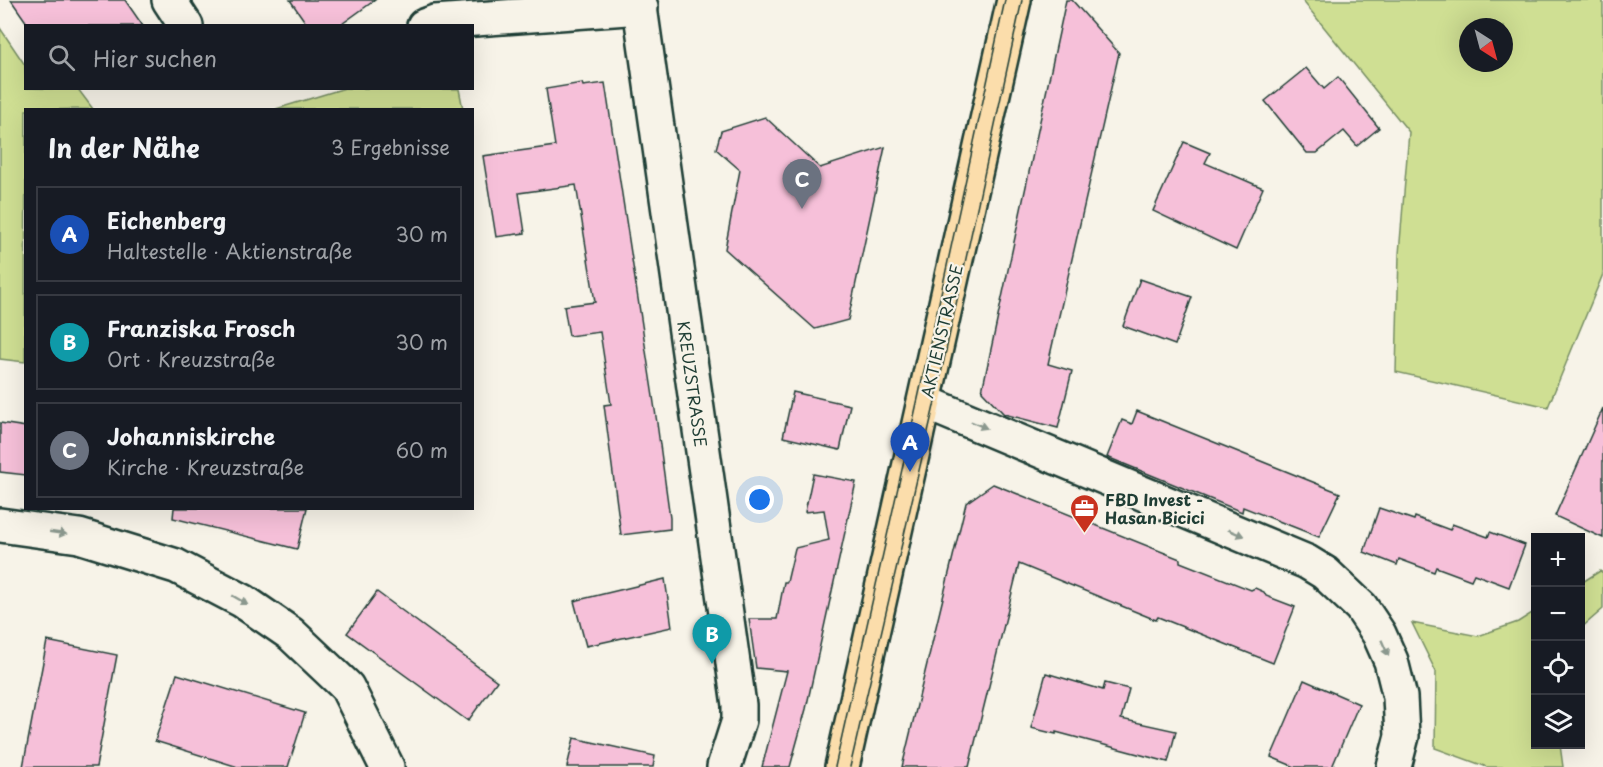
<!DOCTYPE html>
<html lang="de">
<head>
<meta charset="utf-8">
<style>
	:root { --surface:#171b24; --page:#20242c; --text:#f1f3f6; --muted:#9ea1a6; --line:#363941; --accent:#c8321e }
	body { margin:0; font-family:"Playpen Sans",sans-serif; background:var(--page); color:var(--text) }
	.controls { position:absolute; right:18px; bottom:18px; display:grid; overflow:hidden; border-radius:0px; box-shadow:0 6px 24px #0002 }
	.controls button { width:54px; height:54px; display:grid; place-items:center; padding:0; border:0; border-bottom:2px solid var(--line); background:var(--surface); color:var(--text); font:30px sans-serif }
	.compass { position:absolute; left:1459px; top:18px; width:54px; height:54px; border-radius:50%; background:var(--surface); box-shadow:0 6px 24px #0002; rotate:144deg }
	.you { position:absolute; left:760px; top:500px; width:21px; height:21px; margin:-15px; border:4px solid #fff; border-radius:50%; background:#1a73e8; box-shadow:0 0 0 9px #1a73e833 }
	.badge { display:grid; place-items:center; width:39px; height:39px; border-radius:50%; background:var(--accent); color:#fff; font-size:20px; font-weight:700 }
	.pin { position:absolute; translate:-50% -50px; filter:drop-shadow(0 2px 3px #0008) }
	.pin::after { content:''; position:absolute; top:32px; width:21px; height:18px; background:inherit; clip-path:polygon(0 0,100% 0,50% 100%) }
	.list { margin:0; padding:0; list-style:none }
	h2 { display:flex; justify-content:space-between; align-items:center; height:78px; margin:0; padding:0 24px; font-size:26px }
	h2 small { font-size:20px; font-weight:400; color:var(--muted) }
	.list li { display:grid; grid-template-columns:39px 1fr auto; gap:18px; align-items:center; box-sizing:border-box; height:96px; margin:0 12px 12px; padding:0 12px; border:2px solid var(--line); border-radius:0px }
	.list b { display:block; font-size:22px; white-space:nowrap }
	.list p { margin:0; font-size:20px; white-space:nowrap; color:var(--muted) }
	.list em { font-size:20px; font-style:normal; color:var(--muted) }
	.icon { flex:none; width:33px; height:33px; fill:none; stroke:currentColor; stroke-width:2; stroke-linecap:round; stroke-linejoin:round }
	.map { position:relative; flex:none; width:1603px; height:767px; overflow:hidden }
	.search { position:absolute; background:var(--surface); box-shadow:0 6px 24px #0002; left:24px; top:24px; width:450px; height:66px; display:flex; align-items:center; gap:15px; box-sizing:border-box; padding:0 21px; border-radius:0px; color:var(--muted); font-size:22px }
	.panel { position:absolute; background:var(--surface); box-shadow:0 6px 24px #0002; left:24px; top:108px; width:450px; height:402px; border-radius:0px }
	.map>svg:first-child { display:block }
	.green { fill:#cfdf93; stroke:#778e64; stroke-width:1.5; fill-rule:evenodd }
	.building { fill:#f6c0d9; stroke:#1f3d34; stroke-width:1.5 }
	.lines { fill:none; stroke-linecap:round; stroke-linejoin:round }
	.minor-casing { stroke:#1f3d34; stroke-width:38 }
	.major-casing { stroke:#1f3d34; stroke-width:38 }
	.minor { stroke:#f7f3e8; stroke-width:33 }
	.major { stroke:#fbddab; stroke-width:33 }
	.tram { stroke:#1f3d34; stroke-width:1.5 }
	.oneway { fill:#8b988e }
	.labels { text-anchor:middle; dominant-baseline:central; stroke-width:4.5; stroke-linejoin:round; paint-order:stroke }
	.street-label { font-size:16px; fill:#1f3d34; stroke:#f7f3e8 }
	.poi-label { font-size:16px; font-weight:bold; fill:#1f3d34; stroke:#f7f3e8; text-anchor:start }
</style>
</head>
<body>
<div class="map">
<svg width="1603" height="767" viewBox="0 0 1603 767">
	<rect width="100%" height="100%" fill="#f7f3e8"/>
	<filter id="ink" filterUnits="userSpaceOnUse"><feTurbulence type="fractalNoise" baseFrequency=".0167" numOctaves="2"/><feDisplacementMap in="SourceGraphic" scale="12" xChannelSelector="R" yChannelSelector="G"/><feConvolveMatrix kernelMatrix="1 2 1 2 8 2 1 2 1" color-interpolation-filters="sRGB"/></filter>
	<g filter="url(#ink)">
		<g class="green">
			<path d="M1302 0H1603V274L1548 407 1396 372 1399 254 1409 132ZM1468 27H1504V63H1468Z"/>
			<path d="M0 28 25 65 26 88 78 89 93 109 26 110 25 362 0 359Z"/>
			<path d="M345 88 459 89 463 109H276Z"/>
			<path d="M1600 571 1603 573V609L1581 628V583Z"/>
			<path d="M1535 611 1536 744 1560 745 1563 767H1487L1435 748 1436 672 1412 623 1478 636 1518 622Z"/>
		</g>
		<g class="building">
			<path d="M11 0H125L143 26H29Z"/>
			<path d="M290 0H375L339 26H308Z"/>
			<path d="M1066 0H1072L1119 53 1048 364 1072 371 1058 428 1004 414 982 391Z"/>
			<path d="M1306 68 1324 89 1338 77 1379 128 1357 146 1344 131 1317 153H1307L1265 101Z"/>
			<path d="M582 83 583 86 605 83 657 423 670 518V529L621 535 604 405 611 404 600 332 569 336 564 306 595 302 576 185 519 193 525 233 496 237 483 156 555 146 546 89Z"/>
			<path d="M765 117 820 168 885 147 848 320 815 329 725 249 740 170 716 149 721 131Z"/>
			<path d="M1184 142 1210 153 1205 163 1263 188 1236 250 1153 211Z"/>
			<path d="M1140 279 1192 297 1175 345 1123 326Z"/>
			<path d="M793 392 850 405 840 450 783 437Z"/>
			<path d="M1603 408V538L1555 516Z"/>
			<path d="M1137 411 1340 493 1319 537 1243 507 1242 512 1107 457 1122 420 1132 424Z"/>
			<path d="M0 423 26 427V475L0 472Z"/>
			<path d="M813 474 856 482 806 709 790 767H762L787 671 756 668 749 619H777L784 582H787L795 548 829 540 824 510 805 512Z"/>
			<path d="M993 484 1180 559V562L1251 590 1255 588 1264 592 1266 596 1295 607 1273 663 1158 617 1156 620 1019 564 969 767H902L966 503Z"/>
			<path d="M174 508H307L297 549 173 518Z"/>
			<path d="M1379 508 1414 520 1415 517 1450 530 1452 524 1488 537 1490 532 1525 545 1509 587 1474 574 1471 580 1436 567 1434 572 1399 559 1397 565 1364 552Z"/>
			<path d="M665 579 672 627 586 646 574 601Z"/>
			<path d="M377 592 497 681 468 721 347 633Z"/>
			<path d="M47 641 117 655 96 767H23Z"/>
			<path d="M1046 673 1103 690 1105 683 1129 689 1121 719 1176 731 1168 762 1056 732V734L1031 728Z"/>
			<path d="M177 674 305 713 288 767H238L155 741Z"/>
			<path d="M1304 680 1359 704 1332 767H1295L1271 757Z"/>
			<path d="M574 738 655 756 653 767H567Z"/>
		</g>
		<g class="lines">
			<defs>
				<g id="minor">
					<path d="M169 0 186 26"/>
					<path d="M639 0 739 705V720L724 767"/>
					<path d="M424 26 435 22 641 7"/>
					<path d="M924 404 934 406 1307 562 1325 573 1361 607 1379 634 1391 661 1400 697 1402 736 1394 767"/>
					<path d="M0 525 79 536 176 566 243 601 291 634 347 687 387 767"/>
				</g>
				<path id="major" d="M842 767 1014 0"/>
			</defs>
			<use href="#minor" class="minor-casing"/>
			<use href="#major" class="major-casing"/>
			<use href="#minor" class="minor"/>
			<use href="#major" class="major"/>
			<g class="tram">
				<path d="M835 767 919 394 1005 0"/>
				<path d="M850 767 934 406 1022 0"/>
			</g>
		</g>
		<defs><path id="oneway-solid" d="M-6-.8H1V-3.2L6.5 0L1 3.2V.8H-6Z" transform="scale(1.5)"/></defs>
		<g class="oneway">
			<use href="#oneway-solid" transform="translate(979 425) rotate(23)"/>
			<use href="#oneway-solid" transform="translate(58 533) rotate(8)"/>
			<use href="#oneway-solid" transform="translate(1236 533) rotate(23)"/>
			<use href="#oneway-solid" transform="translate(240 600) rotate(30)"/>
			<use href="#oneway-solid" transform="translate(1385 648) rotate(66)"/>
		</g>
	</g>
	<defs>
		<symbol id="office-pin" viewBox="-11 -11 22 30"><path d="M0 17L-7.5 6A9.5 9.5 0 1 1 7.5 6Z" fill="#c8321e" stroke="#f7f3e8"/><path d="M-6-3h4V-5.5h4V-3h4V5H-6ZM-1-4.5V-3h2v-1.5ZM-6 0V1H6V0Z" fill="#fff"/></symbol>
	</defs>
	<g fill-rule="evenodd">
		<use href="#office-pin" x="1068" y="492" width="33" height="45"/>
	</g>
	<g class="labels">
		<g class="street-label">
			<text transform="translate(941 331) rotate(-77)">AKTIENSTRASSE</text>
			<text transform="translate(693 384) rotate(82)">KREUZSTRASSE</text>
		</g>
		<g class="poi-label">
			<text x="1105" y="499">FBD Invest -<tspan x="1105" dy="18">Hasan Bicici</tspan></text>
		</g>
	</g>
</svg>
<div class="controls">
<button>+</button>
<button>−</button>
<button><svg class="icon" aria-label="locate" viewBox="0 0 24 24"><circle cx="12" cy="12" r="6"/><path d="M12 2v4M12 18v4M2 12h4M18 12h4"/></svg></button>
<button><svg class="icon" aria-label="layers" viewBox="0 0 24 24"><path d="M12 4l9 5-9 5-9-5zM3 14l9 5 9-5"/></svg></button>
</div>
<svg class="compass" viewBox="-18 -18 36 36"><path d="M0-13l5 13h-10z" fill="#e53935"/><path d="M0 13l5-13h-10z" fill="#9ea1a6"/></svg>
<div class="you"></div>
<div class="pin badge" style="left:910px;top:472px;background:#1a4fb4">A</div>
<div class="pin badge" style="left:712px;top:664px;background:#0f9aa8">B</div>
<div class="pin badge" style="left:802px;top:209px;background:#6b7280">C</div>
<div class="search"><svg class="icon" aria-label="search" viewBox="0 0 24 24"><circle cx="10" cy="10" r="6"/><path d="M15 15l6 6"/></svg>Hier suchen</div>
<section class="panel">
<h2>In der Nähe<small>3 Ergebnisse</small></h2>
<ul class="list">
<li><span class="badge" style="background:#1a4fb4">A</span><div><b>Eichenberg</b><p>Haltestelle · Aktienstraße</p></div><em>30 m</em></li>
<li><span class="badge" style="background:#0f9aa8">B</span><div><b>Franziska Frosch</b><p>Ort · Kreuzstraße</p></div><em>30 m</em></li>
<li><span class="badge" style="background:#6b7280">C</span><div><b>Johanniskirche</b><p>Kirche · Kreuzstraße</p></div><em>60 m</em></li>
</ul>
</section>
</div>
</body>
</html>
